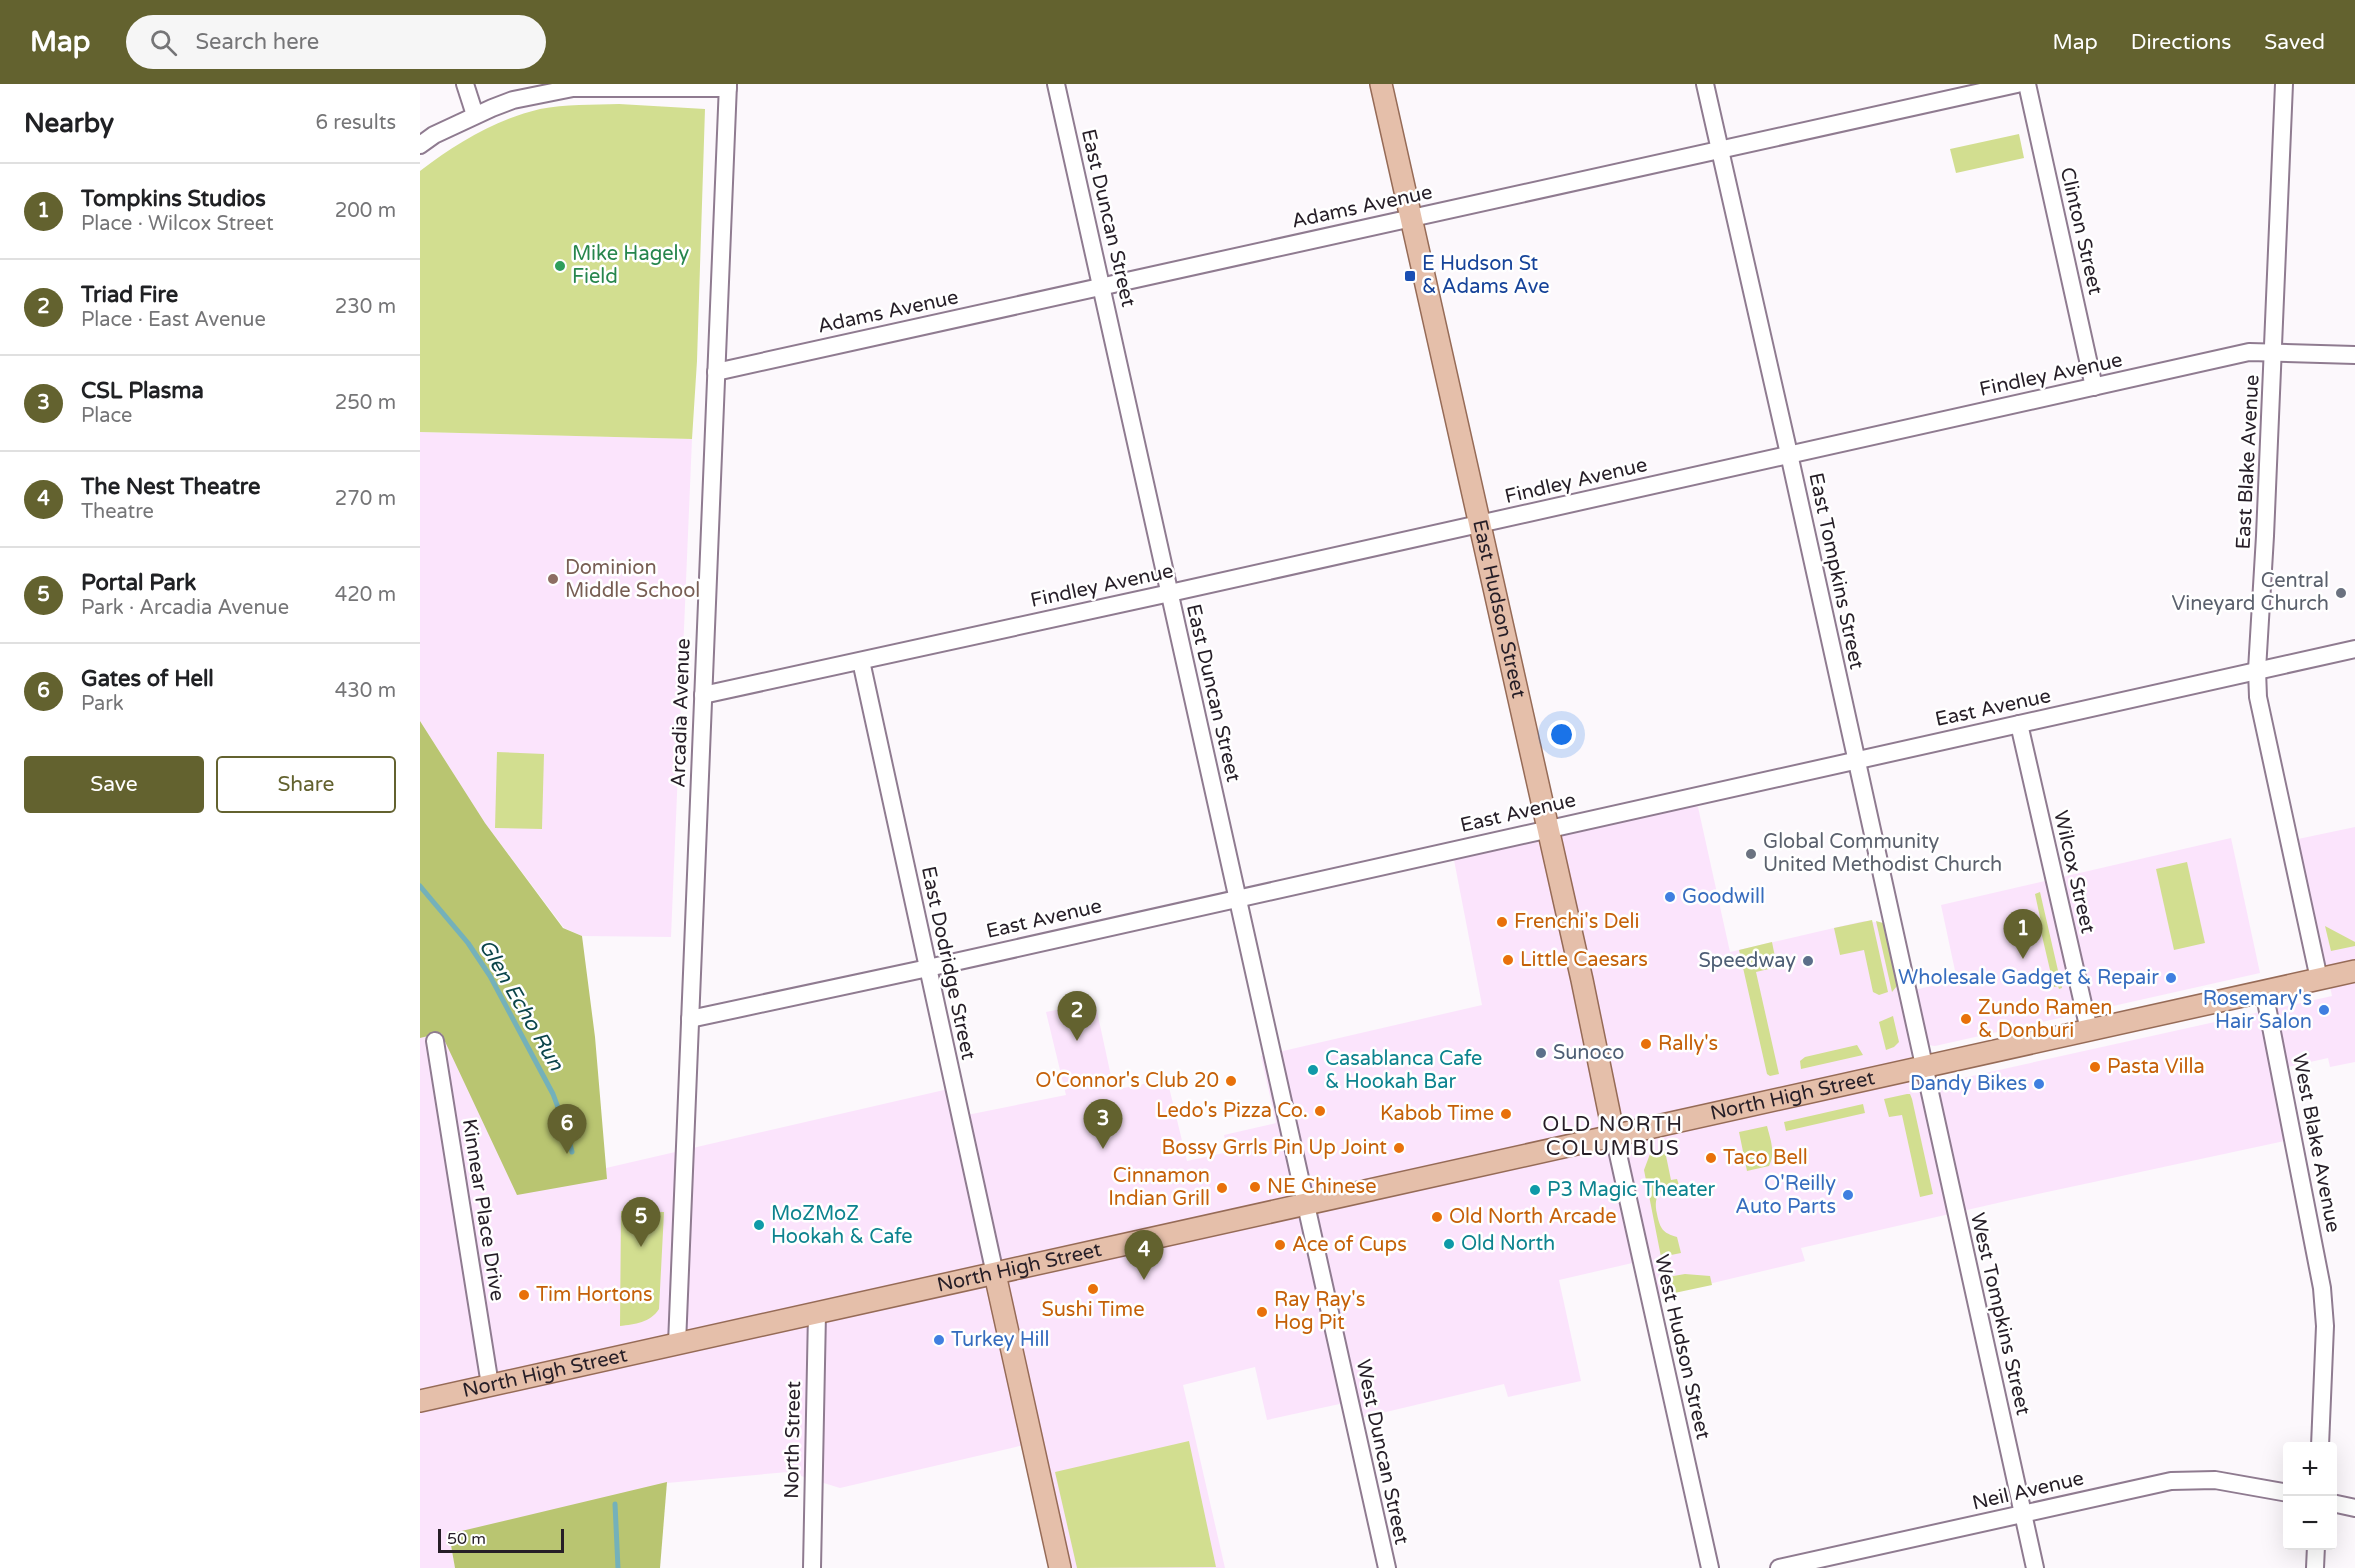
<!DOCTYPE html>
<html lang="en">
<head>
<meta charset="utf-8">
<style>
	:root { --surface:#fff; --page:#f6f6f6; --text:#202124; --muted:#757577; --line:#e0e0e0; --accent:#63622f }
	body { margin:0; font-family:"Varela Round",sans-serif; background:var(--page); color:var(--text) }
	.controls { position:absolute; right:18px; bottom:18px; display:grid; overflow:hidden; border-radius:6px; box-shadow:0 6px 24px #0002 }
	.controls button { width:54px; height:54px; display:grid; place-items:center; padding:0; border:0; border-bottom:2px solid var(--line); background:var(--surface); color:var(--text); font:30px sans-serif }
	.scale { position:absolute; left:18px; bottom:15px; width:126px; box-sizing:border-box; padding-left:6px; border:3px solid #261e27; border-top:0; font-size:16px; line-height:21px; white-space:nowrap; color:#261e27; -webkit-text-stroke:4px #fff; paint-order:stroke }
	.you { position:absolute; left:1142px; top:651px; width:21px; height:21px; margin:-15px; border:4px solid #fff; border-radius:50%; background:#1a73e8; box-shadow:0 0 0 9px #1a73e833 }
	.badge { display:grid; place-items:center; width:39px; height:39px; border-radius:50%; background:var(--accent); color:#fff; font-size:20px; font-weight:700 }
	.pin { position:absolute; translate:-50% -50px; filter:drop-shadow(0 2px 3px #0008) }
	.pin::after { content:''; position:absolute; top:32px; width:21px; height:18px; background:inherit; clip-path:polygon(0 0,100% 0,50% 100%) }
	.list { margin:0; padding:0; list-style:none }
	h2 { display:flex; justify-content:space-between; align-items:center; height:78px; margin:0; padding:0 24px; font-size:26px }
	h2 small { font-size:20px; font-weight:400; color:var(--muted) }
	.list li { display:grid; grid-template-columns:39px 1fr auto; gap:18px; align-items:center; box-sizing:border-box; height:96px; padding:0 24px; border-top:2px solid var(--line) }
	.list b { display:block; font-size:22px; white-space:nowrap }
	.list p { margin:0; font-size:20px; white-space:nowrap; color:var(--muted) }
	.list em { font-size:20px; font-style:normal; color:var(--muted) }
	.actions { display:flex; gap:12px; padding:18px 24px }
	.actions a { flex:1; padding:14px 0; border:2px solid var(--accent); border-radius:6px; text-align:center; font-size:21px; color:var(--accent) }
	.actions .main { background:var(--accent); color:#fff }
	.icon { flex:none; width:33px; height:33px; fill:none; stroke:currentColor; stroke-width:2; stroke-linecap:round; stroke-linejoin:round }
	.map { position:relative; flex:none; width:1935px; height:1484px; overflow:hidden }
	header { display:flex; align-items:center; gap:36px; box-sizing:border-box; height:84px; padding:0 30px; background:var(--accent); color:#fff }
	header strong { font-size:28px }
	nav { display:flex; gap:33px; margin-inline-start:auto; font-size:21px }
	.search { width:420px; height:54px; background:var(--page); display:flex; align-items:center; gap:15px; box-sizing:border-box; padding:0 21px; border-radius:33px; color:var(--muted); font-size:22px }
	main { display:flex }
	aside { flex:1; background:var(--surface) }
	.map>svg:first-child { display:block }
	.built { fill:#fbe4fc }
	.green { fill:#d2de90 }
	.forest { fill:#b9c571 }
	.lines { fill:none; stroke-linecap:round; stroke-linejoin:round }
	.stream { stroke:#74b1ba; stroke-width:5 }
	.minor-casing { stroke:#8f7b90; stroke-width:20 }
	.major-casing { stroke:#966b57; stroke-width:24 }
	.minor { stroke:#fff; stroke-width:16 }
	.major { stroke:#e5bfaa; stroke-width:21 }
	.leisure-dot { fill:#2e9e5b; stroke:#fff; stroke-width:2 }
	.transit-dot { fill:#1a4fb4; stroke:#fff; stroke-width:2 }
	.education-dot { fill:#8d6e63; stroke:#fff; stroke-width:2 }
	.worship-dot { fill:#6b7280; stroke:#fff; stroke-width:2 }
	.shop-dot { fill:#3f7fe0; stroke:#fff; stroke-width:2 }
	.food-dot { fill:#e8710a; stroke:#fff; stroke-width:2 }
	.service-dot { fill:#5c6f8a; stroke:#fff; stroke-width:2 }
	.culture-dot { fill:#0f9aa8; stroke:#fff; stroke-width:2 }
	.labels { text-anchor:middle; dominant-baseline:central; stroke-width:5; stroke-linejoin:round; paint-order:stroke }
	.street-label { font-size:20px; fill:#261e27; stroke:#fff }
	.leisure-label { font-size:20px; fill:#27864d; stroke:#fff; text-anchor:start }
	.transit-label { font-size:20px; fill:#164399; stroke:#fff; text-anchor:start }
	.education-label { font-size:20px; fill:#785e54; stroke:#fff; text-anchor:start }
	.worship-label { font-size:20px; fill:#5b616d; stroke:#fff; text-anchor:end }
	.shop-label { font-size:20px; fill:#366cbe; stroke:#fff; text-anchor:end }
	.food-label { font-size:20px; fill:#c56008; stroke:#fff; text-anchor:start }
	.service-label { font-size:20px; fill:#4e5e75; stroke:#fff; text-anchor:end }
	.culture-label { font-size:20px; fill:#0d838f; stroke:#fff; text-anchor:start }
	.water-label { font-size:21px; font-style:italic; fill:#0c454a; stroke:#fff }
	.neighbourhood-label { font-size:21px; letter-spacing:1.5px; fill:#261e27; stroke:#fff }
</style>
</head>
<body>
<header>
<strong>Map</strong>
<div class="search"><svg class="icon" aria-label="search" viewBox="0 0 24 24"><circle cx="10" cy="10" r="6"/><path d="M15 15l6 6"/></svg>Search here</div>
<nav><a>Map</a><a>Directions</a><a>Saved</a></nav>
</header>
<main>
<aside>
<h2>Nearby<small>6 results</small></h2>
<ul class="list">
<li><span class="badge">1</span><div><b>Tompkins Studios</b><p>Place · Wilcox Street</p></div><em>200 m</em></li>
<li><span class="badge">2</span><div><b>Triad Fire</b><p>Place · East Avenue</p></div><em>230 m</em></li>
<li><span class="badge">3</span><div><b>CSL Plasma</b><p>Place</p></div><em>250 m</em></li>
<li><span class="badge">4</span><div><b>The Nest Theatre</b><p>Theatre</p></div><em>270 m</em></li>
<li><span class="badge">5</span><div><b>Portal Park</b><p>Park · Arcadia Avenue</p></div><em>420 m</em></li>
<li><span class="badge">6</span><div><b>Gates of Hell</b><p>Park</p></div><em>430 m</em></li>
</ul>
<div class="actions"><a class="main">Save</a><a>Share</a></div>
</aside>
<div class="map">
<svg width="1935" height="1484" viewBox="0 0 1935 1484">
	<rect width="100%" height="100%" fill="#fcf8fc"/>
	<g class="built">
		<path d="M0 348 272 355 251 853 162 852 144 844 65 739 0 637Z"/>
		<path d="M1275 722 1278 723 1310 868 1444 837 1463 839 1490 959 1493 1005 1912 912 1878 755 1935 743V978L1910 983 1908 974 1859 985 1874 1055 1595 1115 1381 1164 1385 1177 1230 1214 1221 1177 1139 1196 1161 1297 1088 1313 1084 1300 928 1337 924 1319 847 1336 835 1283 763 1301 805 1484H633L604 1361 420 1404 368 1388 247 1399 29 1451 35 1484H0V954L21 949 187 1095 186 1084 537 1003 542 1032 646 1011 626 928 675 918 694 1006 747 995 767 1077 808 1068 804 1051 856 1039 841 972 1062 921 1034 776Z"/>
		<path d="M1811 754 1840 889 1515 962 1508 961 1505 958 1494 906 1537 896 1521 821Z"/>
	</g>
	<g class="green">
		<path d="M199 20 285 25 277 277 272 355 0 348V87C37 59 74 36 120 25 145 20 173 21 199 20Z"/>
		<path d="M1599 50 1604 74 1536 89 1530 65Z"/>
		<path d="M77 668 124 670 122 745 75 744Z"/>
		<path d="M1767 778 1785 859 1754 866 1736 785Z"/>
		<path d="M1620 808 1642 904 1639 905 1638 902 1634 903 1619 839 1621 838 1615 810Z"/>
		<path d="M1452 836 1468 908 1459 911 1453 908 1444 866 1420 871 1414 844Z"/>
		<path d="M1456 837 1463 839 1477 902 1472 908Z"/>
		<path d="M1905 842 1935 858V862L1911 867Z"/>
		<path d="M1352 858 1357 883 1336 888 1359 990 1350 992 1347 990 1319 866Z"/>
		<path d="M1473 932 1479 958 1474 963 1466 966 1459 938Z"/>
		<path d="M1437 961 1443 971 1381 985 1380 977 1385 973Z"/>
		<path d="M1487 1010H1490L1492 1015 1513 1110 1500 1113 1482 1031 1469 1033 1464 1015Z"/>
		<path d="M1443 1020 1445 1029 1366 1047 1364 1038Z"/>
		<path d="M1347 1042C1350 1054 1356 1069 1349 1082L1327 1087 1319 1048Z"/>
		<path d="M1245 1067 1251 1096 1257 1095 1259 1101C1240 1105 1233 1110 1237 1130 1240 1145 1243 1149 1257 1153L1261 1169 1241 1173 1224 1086 1230 1070Z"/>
		<path d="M201 1127 244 1128 239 1225C230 1239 215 1240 200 1242Z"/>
		<path d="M1265 1190 1290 1192 1292 1201 1245 1211 1242 1194Z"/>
		<path d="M769 1357 796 1483 657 1484 635 1388Z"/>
	</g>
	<g class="forest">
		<path d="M0 637 65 739 143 844 162 852 175 953 187 1095 97 1111 21 949 0 954Z"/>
		<path d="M247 1398 240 1484H35L29 1450Z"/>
	</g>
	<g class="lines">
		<g class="stream">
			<path d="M0 802 48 859 70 892 133 1010 146 1045 152 1068"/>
			<path d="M195 1420 198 1484"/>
		</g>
		<defs>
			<g id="minor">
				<path d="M45 0 55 31"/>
				<path d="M636 0 967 1484"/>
				<path d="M1285 0 1369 370 1615 1484"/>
				<path d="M1607 0 1674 303"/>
				<path d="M1864 0 1845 452 1837 586 1838 613 1899 895"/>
				<path d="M0 61 14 51 72 24 93 16 153 4H308"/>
				<path d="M296 288 1597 0"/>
				<path d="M441 577 575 1190"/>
				<path d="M283 611 750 509 1829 268 1935 271"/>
				<path d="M1599 640 1669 946"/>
				<path d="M1844 907 1902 1204 1905 1242 1900 1362"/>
				<path d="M270 935 508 884 1935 565"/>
				<path d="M15 957 70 1301"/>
				<path d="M1194 1052 1290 1484"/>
				<path d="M257 1260 308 0"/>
				<path d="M1912 1419 1935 1424"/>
				<path d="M392 1484 397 1229"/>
				<path d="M1359 1484 1751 1397 1795 1396 1868 1409"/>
				<path d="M1895 1484 1896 1462"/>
			</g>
			<g id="major">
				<path id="s1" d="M961 0 1162 896 1194 1052"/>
				<path d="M575 1190 640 1484"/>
				<path id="s2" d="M0 1317 1935 887"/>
			</g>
		</defs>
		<use href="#minor" class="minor-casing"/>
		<use href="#major" class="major-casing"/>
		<use href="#minor" class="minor"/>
		<use href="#major" class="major"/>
	</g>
	<circle class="leisure-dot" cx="140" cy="182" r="6"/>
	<rect class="transit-dot" x="984" y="186" width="12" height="12" rx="3"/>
	<circle class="education-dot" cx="133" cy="495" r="6"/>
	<g class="worship-dot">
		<circle cx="1921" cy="509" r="6"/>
		<circle cx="1331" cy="770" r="6"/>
	</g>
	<g class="shop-dot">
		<circle cx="1250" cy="813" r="6"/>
		<circle cx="1751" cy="894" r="6"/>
		<circle cx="1904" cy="926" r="6"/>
		<circle cx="1619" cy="1000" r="6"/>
		<circle cx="1428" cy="1111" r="6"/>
		<circle cx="519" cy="1256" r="6"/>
	</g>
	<g class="food-dot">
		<circle cx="1082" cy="838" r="6"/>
		<circle cx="1088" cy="876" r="6"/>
		<circle cx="1546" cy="935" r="6"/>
		<circle cx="1226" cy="960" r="6"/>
		<circle cx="1675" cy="983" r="6"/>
		<circle cx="811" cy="997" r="6"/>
		<circle cx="900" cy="1027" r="6"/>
		<circle cx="1086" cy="1030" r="6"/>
		<circle cx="979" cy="1064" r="6"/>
		<circle cx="1291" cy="1074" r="6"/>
		<circle cx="835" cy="1103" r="6"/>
		<circle cx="802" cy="1104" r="6"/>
		<circle cx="1017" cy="1133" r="6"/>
		<circle cx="860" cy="1161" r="6"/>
		<circle cx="673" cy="1205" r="6"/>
		<circle cx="104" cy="1211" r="6"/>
		<circle cx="842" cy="1228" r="6"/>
	</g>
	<g class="service-dot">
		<circle cx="1388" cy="877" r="6"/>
		<circle cx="1121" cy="969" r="6"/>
	</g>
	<g class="culture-dot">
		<circle cx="893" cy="986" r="6"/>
		<circle cx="1115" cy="1106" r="6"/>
		<circle cx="339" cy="1141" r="6"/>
		<circle cx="1029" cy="1160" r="6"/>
	</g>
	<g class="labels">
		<g class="street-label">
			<text transform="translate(942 123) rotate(-12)">Adams Avenue</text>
			<text transform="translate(688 134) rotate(77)">East Duncan Street</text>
			<text transform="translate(1661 147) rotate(77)">Clinton Street</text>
			<text transform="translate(468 228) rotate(-12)">Adams Avenue</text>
			<text transform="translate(1631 291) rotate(-12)">Findley Avenue</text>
			<text transform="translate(1828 378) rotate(-87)">East Blake Avenue</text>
			<text transform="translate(1156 397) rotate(-13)">Findley Avenue</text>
			<text transform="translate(1416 487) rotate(78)">East Tompkins Street</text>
			<text transform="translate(682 502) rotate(-12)">Findley Avenue</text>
			<text stroke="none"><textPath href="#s1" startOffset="538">East Hudson Street</textPath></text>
			<text transform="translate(793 609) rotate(77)">East Duncan Street</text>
			<text transform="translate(1573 624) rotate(-12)">East Avenue</text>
			<text transform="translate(261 629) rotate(-88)">Arcadia Avenue</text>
			<text transform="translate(1098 729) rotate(-13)">East Avenue</text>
			<text transform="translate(1654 788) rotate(77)">Wilcox Street</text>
			<text transform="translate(624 835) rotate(-13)">East Avenue</text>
			<text transform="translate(528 879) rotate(78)">East Dodridge Street</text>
			<text stroke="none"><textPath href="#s2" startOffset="1406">North High Street</textPath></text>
			<text transform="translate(1896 1059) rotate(79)">West Blake Avenue</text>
			<text transform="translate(63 1126) rotate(81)">Kinnear Place Drive</text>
			<text stroke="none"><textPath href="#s2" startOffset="614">North High Street</textPath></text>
			<text transform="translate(1580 1230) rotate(77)">West Tompkins Street</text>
			<text transform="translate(1262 1263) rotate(77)">West Hudson Street</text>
			<text stroke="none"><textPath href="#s2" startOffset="128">North High Street</textPath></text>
			<text transform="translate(373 1356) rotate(-89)">North Street</text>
			<text transform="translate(962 1368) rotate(78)">West Duncan Street</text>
			<text transform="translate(1608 1407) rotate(-13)">Neil Avenue</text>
		</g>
		<g class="leisure-label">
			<text x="152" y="170">Mike Hagely<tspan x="152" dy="23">Field</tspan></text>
		</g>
		<g class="transit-label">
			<text x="1002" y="180">E Hudson St<tspan x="1002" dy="23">&amp; Adams Ave</tspan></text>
		</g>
		<g class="education-label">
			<text x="145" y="484">Dominion<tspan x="145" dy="23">Middle School</tspan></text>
		</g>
		<g class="worship-label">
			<text x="1909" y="497">Central<tspan x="1909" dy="23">Vineyard Church</tspan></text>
			<text x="1343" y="758" text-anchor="start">Global Community<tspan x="1343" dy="23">United Methodist Church</tspan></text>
		</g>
		<g class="shop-label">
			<text x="1262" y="813" text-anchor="start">Goodwill</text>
			<text x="1739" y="894">Wholesale Gadget &amp; Repair</text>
			<text x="1892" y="915">Rosemary's<tspan x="1892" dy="23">Hair Salon</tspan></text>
			<text x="1607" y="1000">Dandy Bikes</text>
			<text x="1416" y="1100">O'Reilly<tspan x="1416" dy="23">Auto Parts</tspan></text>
			<text x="531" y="1256" text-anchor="start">Turkey Hill</text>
		</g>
		<g class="food-label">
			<text x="1094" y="838">Frenchi's Deli</text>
			<text x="1100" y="876">Little Caesars</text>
			<text x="1558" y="924">Zundo Ramen<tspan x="1558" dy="23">&amp; Donburi</tspan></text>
			<text x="1238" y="960">Rally's</text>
			<text x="1687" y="983">Pasta Villa</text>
			<text x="799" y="997" text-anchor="end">O'Connor's Club 20</text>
			<text x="888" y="1027" text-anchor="end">Ledo's Pizza Co.</text>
			<text x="1074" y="1030" text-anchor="end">Kabob Time</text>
			<text x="967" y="1064" text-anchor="end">Bossy Grrls Pin Up Joint</text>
			<text x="1303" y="1074">Taco Bell</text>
			<text x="790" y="1092" text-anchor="end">Cinnamon<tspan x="790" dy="23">Indian Grill</tspan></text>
			<text x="847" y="1103">NE Chinese</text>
			<text x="1029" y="1133">Old North Arcade</text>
			<text x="872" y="1161">Ace of Cups</text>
			<text x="116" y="1211">Tim Hortons</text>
			<text x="854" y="1216">Ray Ray's<tspan x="854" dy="23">Hog Pit</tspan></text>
			<text x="673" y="1226" text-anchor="middle">Sushi Time</text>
		</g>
		<g class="service-label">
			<text x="1376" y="877">Speedway</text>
			<text x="1133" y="969" text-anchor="start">Sunoco</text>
		</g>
		<g class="culture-label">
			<text x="905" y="975">Casablanca Cafe<tspan x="905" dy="23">&amp; Hookah Bar</tspan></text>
			<text x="1127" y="1106">P3 Magic Theater</text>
			<text x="351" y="1130">MoZMoZ<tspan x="351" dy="23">Hookah &amp; Cafe</tspan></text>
			<text x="1041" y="1160">Old North</text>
		</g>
		<g class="water-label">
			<text transform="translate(101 921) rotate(60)">Glen Echo Run</text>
		</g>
		<g class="neighbourhood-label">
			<text x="1193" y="1040">OLD NORTH<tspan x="1193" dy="24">COLUMBUS</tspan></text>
		</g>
	</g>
</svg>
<div class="controls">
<button>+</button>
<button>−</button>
</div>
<div class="scale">50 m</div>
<div class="you"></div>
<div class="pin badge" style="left:1603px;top:875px">1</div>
<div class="pin badge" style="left:657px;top:957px">2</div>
<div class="pin badge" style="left:683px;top:1065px">3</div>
<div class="pin badge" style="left:724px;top:1196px">4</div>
<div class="pin badge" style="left:221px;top:1163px">5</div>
<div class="pin badge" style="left:147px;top:1070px">6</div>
</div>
</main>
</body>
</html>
